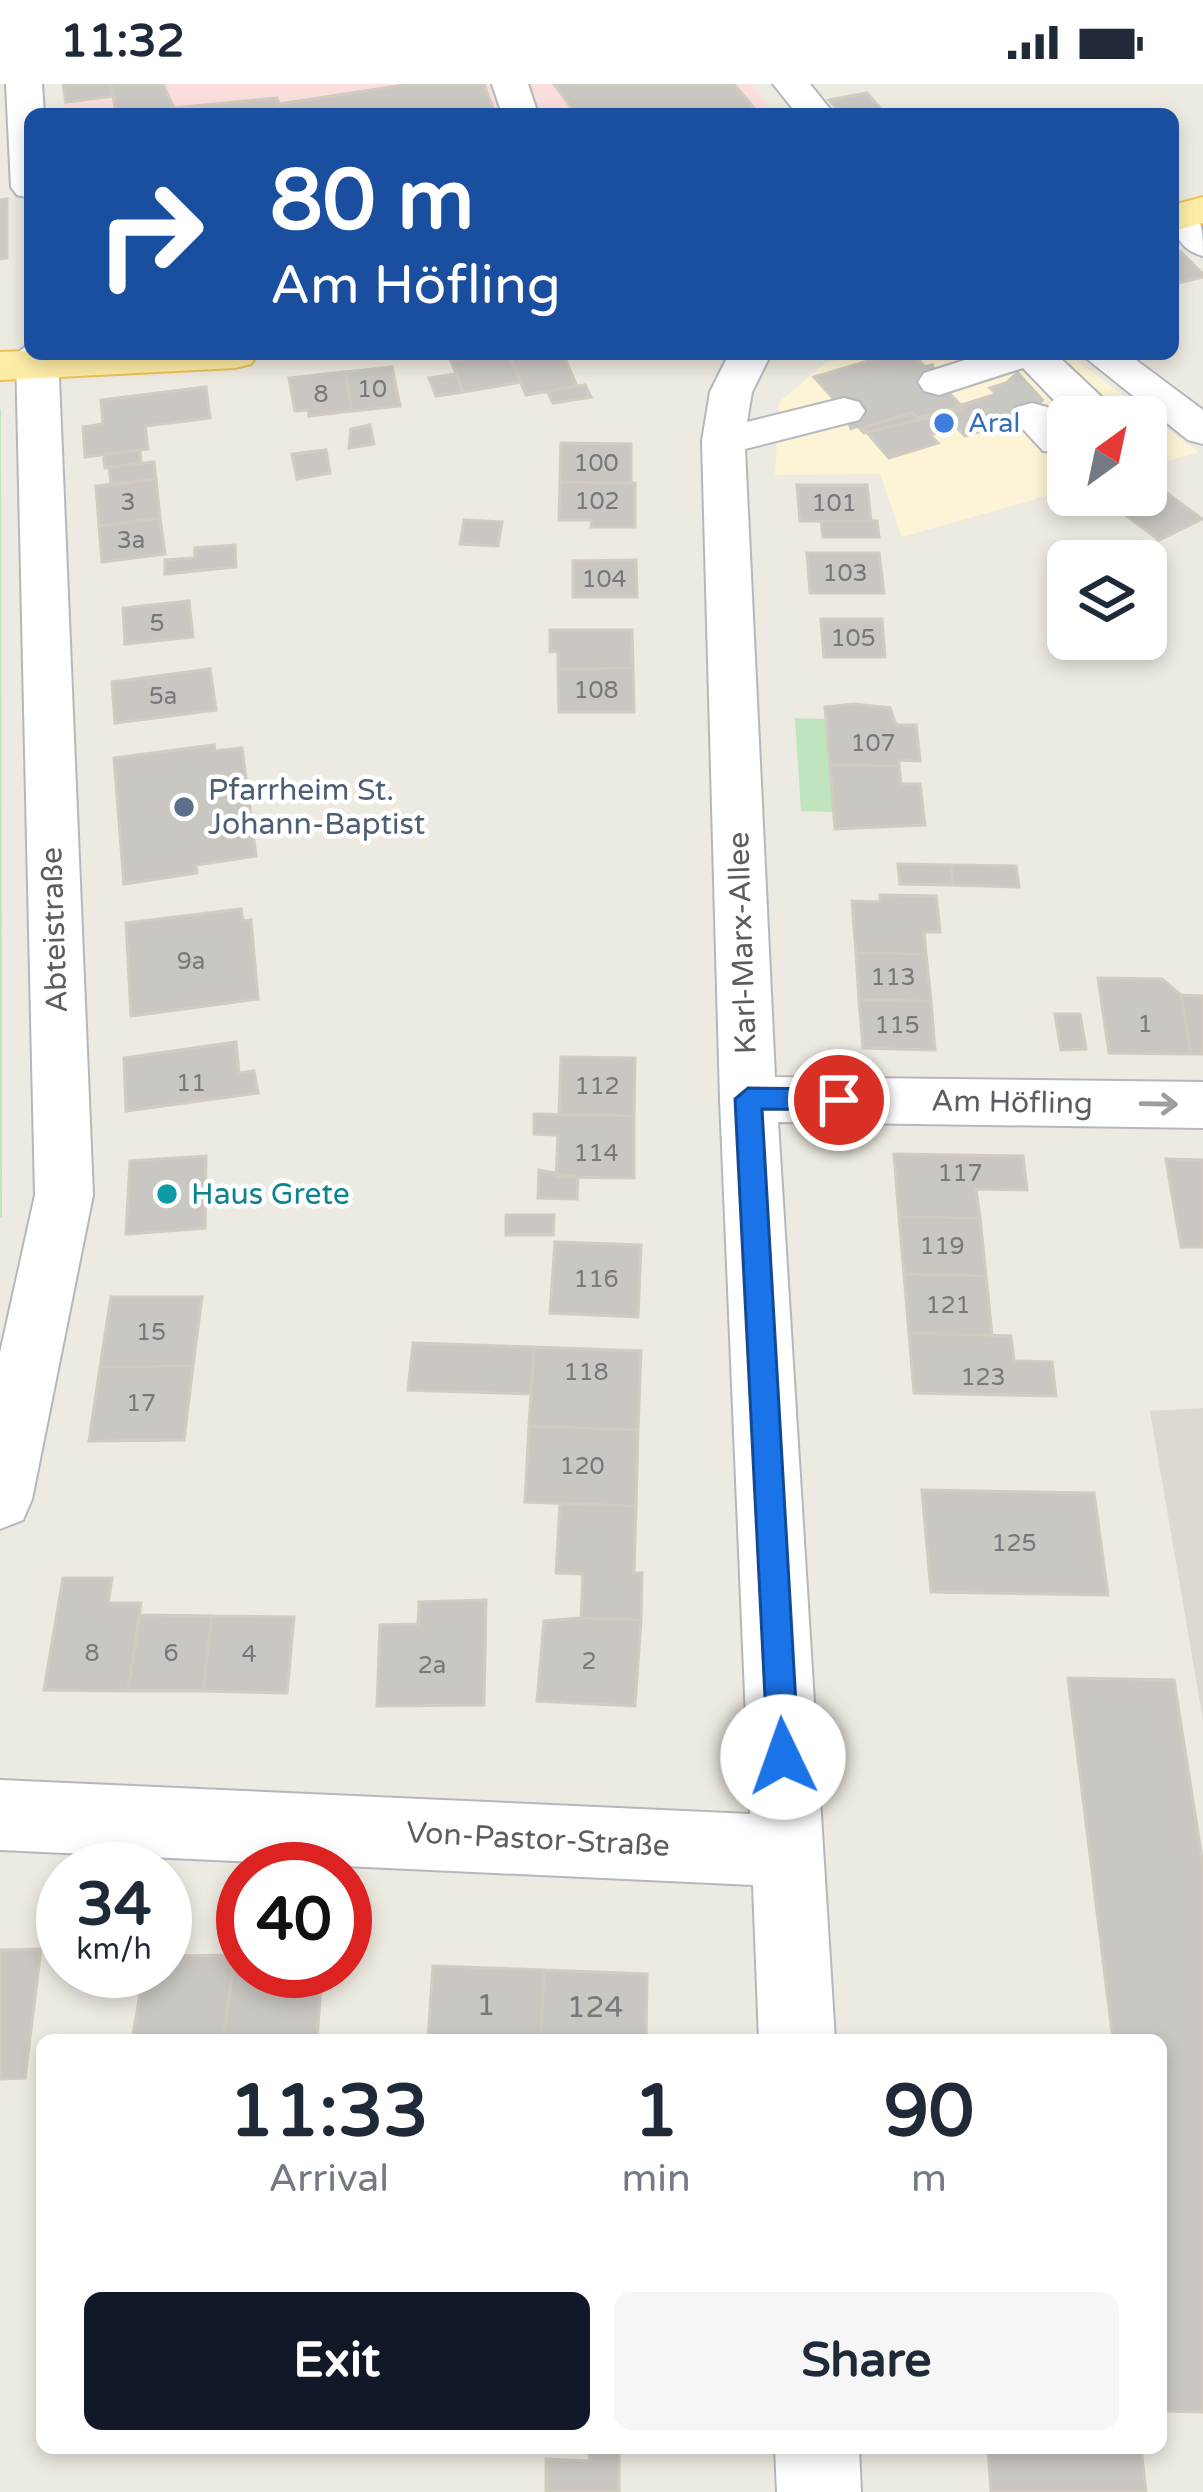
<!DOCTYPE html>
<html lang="en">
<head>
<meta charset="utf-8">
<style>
	:root { --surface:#fff; --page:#f6f6f7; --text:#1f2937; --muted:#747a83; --accent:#111827 }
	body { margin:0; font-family:"Varela Round",sans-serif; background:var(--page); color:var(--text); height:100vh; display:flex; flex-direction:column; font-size:45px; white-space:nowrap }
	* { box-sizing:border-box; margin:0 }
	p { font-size:39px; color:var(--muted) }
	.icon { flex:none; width:66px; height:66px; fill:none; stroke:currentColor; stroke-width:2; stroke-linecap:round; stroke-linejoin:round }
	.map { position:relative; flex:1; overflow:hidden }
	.details { position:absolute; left:36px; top:1950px; width:1131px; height:420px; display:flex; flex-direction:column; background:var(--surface); border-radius:18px; box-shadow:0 6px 18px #0003 }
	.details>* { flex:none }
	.top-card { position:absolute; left:24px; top:24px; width:1155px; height:252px; border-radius:18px; box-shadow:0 6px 18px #0003; background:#1a4fa0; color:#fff; overflow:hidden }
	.needle { width:78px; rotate:33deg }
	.buttons { position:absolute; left:1047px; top:312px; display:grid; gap:24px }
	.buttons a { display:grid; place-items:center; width:120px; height:120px; border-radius:18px; background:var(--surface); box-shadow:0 6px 18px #0003; font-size:60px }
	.speed { position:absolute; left:36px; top:1758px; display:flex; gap:24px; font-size:60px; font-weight:700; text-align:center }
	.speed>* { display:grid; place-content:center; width:156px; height:156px; border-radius:50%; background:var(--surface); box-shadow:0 6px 18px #0003; line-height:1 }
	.speed small { font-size:30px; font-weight:400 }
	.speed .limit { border:18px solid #d22; background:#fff; color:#111 }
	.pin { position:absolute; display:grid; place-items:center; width:102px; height:102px; color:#fff; margin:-51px; border:6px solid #fff; border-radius:50%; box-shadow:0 3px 12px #0007 }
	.me { position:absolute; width:132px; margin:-66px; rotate:357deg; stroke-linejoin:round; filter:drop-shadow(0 0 9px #0008) }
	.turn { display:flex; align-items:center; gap:42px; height:252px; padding:0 48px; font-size:54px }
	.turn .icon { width:156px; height:156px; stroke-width:2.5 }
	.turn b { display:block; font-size:84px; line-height:102px }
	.eta { display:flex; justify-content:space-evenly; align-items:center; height:204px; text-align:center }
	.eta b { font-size:72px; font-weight:700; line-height:84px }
	.primary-button { display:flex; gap:24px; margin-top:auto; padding:24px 48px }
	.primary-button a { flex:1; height:138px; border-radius:18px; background:var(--accent); color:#fff; font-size:48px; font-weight:700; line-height:138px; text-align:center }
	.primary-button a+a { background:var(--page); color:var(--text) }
	.status { display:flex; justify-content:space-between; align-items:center; height:84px; padding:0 60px; background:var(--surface); direction:ltr }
	.status svg { height:33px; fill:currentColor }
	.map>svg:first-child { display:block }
</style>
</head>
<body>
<div class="status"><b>11:32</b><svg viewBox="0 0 49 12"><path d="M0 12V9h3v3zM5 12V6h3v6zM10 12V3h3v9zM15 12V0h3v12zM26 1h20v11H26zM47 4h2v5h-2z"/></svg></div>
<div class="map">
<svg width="1203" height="2408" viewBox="0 0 1203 2408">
	<rect width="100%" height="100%" fill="#edeae1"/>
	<!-- commercial -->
	<path fill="#fdf3d6" d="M860 270H1068L1199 368 1146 383V333H1068V406L902 453 880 390 775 391 779 318 825 279Z"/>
	<!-- education -->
	<path fill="#ddd9cf" d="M1203 1324V1636L1150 1327Z"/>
	<!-- medical -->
	<path fill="#fadedd" d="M62 0H750L775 30H65Z"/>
	<!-- green -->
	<path fill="#bfe4be" d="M0 325H1L2 1133H0Z
		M795 634 827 635 833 728 801 727Z"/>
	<!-- building -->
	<path fill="#cac6c1" stroke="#d1cbc0" stroke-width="3" d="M63 0H111L114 12 66 18Z
		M111 0H163L174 24 277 14 279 20 410 0H484L495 30H116Z
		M554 0H734L759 30H576Z
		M867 9 885 30H841L829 16Z
		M7 115V174L0 175V116Z
		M1180 167 1203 190V193L1178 199 1173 194V169Z
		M492 270H509L521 298 463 308 451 277Z
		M509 270H563L577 302 526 311Z
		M892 270H913L964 325 864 349 814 293Z
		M392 283 400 322 352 327 345 288Z
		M345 288 352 327 309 332 308 326 295 327 289 294Z
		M456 290 463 308 436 312 429 294Z
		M1015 296 1046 328 965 352 956 343 930 351 938 359 889 374 862 343 913 329 918 334 943 327 996 310 990 304Z
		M585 301 591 313 553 319 547 307Z
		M206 303 210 334 145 342 148 365 85 373 83 343 103 340 101 316Z
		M370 341 374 360 349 364 351 345Z
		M561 359 631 360V399L560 398Z
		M140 366 141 379 105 384 103 370Z
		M326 366 330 389 297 395 292 370Z
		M154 378 156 395 111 401 109 383Z
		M156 395 160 434 99 442 96 402Z
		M560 398 635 399V443H591L592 436H559Z
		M797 401H867L871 437H800Z
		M1159 403 1202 435 1159 456 1116 424Z
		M160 434 165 470 102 478 99 442Z
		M464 436 502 438 498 462 460 460Z
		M821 437H877L879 453H823Z
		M235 461 236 483 165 490V476L195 474V464Z
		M807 469H879L884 509H810Z
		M636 476 637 513H573V477Z
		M189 517 193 553 125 560 123 524Z
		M821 535H882L885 573H824Z
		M550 546H632L633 584 558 585V567L550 568Z
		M633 584 634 628H559L558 585Z
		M210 585 216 626 115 639 112 598Z
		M854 620 890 624 896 641H916L920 677 899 676V682L830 681 825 623Z
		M214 661 215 667 242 664 256 772 196 781 197 789 124 800 114 674Z
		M830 681 899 682 901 700H920L925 741 835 745Z
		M898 780 951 781 953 801 900 800Z
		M951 781 1016 782 1019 803 953 801Z
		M880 811 936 812 940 848H924L926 870 856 869 852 817 880 818Z
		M241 825 243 837 251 836 258 915 131 932 126 839Z
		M856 869 926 870 931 917 859 916Z
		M1098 894 1162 895 1181 911 1191 970 1109 969Z
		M1181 911 1203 912V970H1191Z
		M859 916 931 917 935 966 863 964Z
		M1055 930H1080L1086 965 1061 966Z
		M236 958 239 989 254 987 258 1009 126 1027 124 974Z
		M561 973 635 974 634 1032 559 1030Z
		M534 1030 634 1032V1094L556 1093 558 1051 534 1050Z
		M894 1070 1023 1072 1027 1106 976 1105 980 1134 899 1133Z
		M206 1072 205 1144 126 1150 130 1077Z
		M1166 1075 1203 1076V1163H1181Z
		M539 1086 578 1093 577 1115 538 1114Z
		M506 1131H554L553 1151H506Z
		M899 1133 980 1134 986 1192 904 1190Z
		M555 1158 641 1161 638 1233 550 1229Z
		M904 1190 986 1192 992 1251 909 1249Z
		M111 1213H202L193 1282 100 1283Z
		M909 1249 1011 1252 1014 1277 1052 1278 1056 1312 914 1309Z
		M413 1259 534 1263 531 1310 408 1306Z
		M534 1263 641 1267 638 1346 529 1342Z
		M193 1282 184 1356 89 1357 100 1283Z
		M529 1342 638 1346 636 1422 525 1418Z
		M922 1406 1094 1409 1108 1511 931 1508Z
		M560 1420 636 1422 634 1489H642L641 1536 581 1534 583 1490 556 1489Z
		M63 1494H112L108 1519H141L128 1607 44 1606Z
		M486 1516 484 1621 377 1622 380 1541 418 1540 419 1518Z
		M140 1531 212 1532 203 1607H128Z
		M212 1532 294 1533 287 1609 203 1607Z
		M581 1534 641 1536 635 1622 537 1617 544 1537Z
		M1068 1594 1174 1596 1203 1781V2328L1161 2327V1956H1113Z
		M41 1865 25 1994 0 1995V1866Z
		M235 1871H243V1887H322L317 1956H223Z
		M235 1871 223 1956H132L144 1887H165V1872Z
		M433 1882 544 1886 541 1956H428Z
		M544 1886 647 1890 646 1956H541Z
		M590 2364H619V2408H546V2375L589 2377Z
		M988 2364H1141L1146 2408H991Z"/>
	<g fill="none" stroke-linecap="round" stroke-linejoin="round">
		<!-- minor-tunnel -->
		<path stroke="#c8c7c1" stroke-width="40" stroke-dasharray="40 21" stroke-linecap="butt" d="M1003 300 1032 332
			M844 327 939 298"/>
		<defs>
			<path id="minor" d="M6 0H42L44 30H30V114L17 111 11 103Z
				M492 0H528L538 30H502Z
				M773 0H810L834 30H797Z
				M1180 120C1203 127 1203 147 1203 172 1177 165 1173 147 1173 122Z
				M30 259V270H58L93 1111 32 1415 23 1436 0 1445V1269L35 1111 16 270Z
				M729 270H771L752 308 747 338 844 314 859 318 865 327 859 336 745 365 775 993 1203 998V1044L778 1038 835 1956H759L753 1801 0 1766V1696L750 1730 720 1015 702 357 710 308Z
				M984 270H1056L1108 319 1112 333H1070L1023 284 939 311 924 307 918 298 924 289Z
				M1081 270H1128L1203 326V360L1188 356Z
				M1032 319 1047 323 1068 341V369L1043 367 1011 332 1017 323Z
				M775 2364H859L861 2408H777Z"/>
			<path id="major" d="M1203 113V139L1173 147V121Z
				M0 268 30 267 258 270 251 280 235 284 0 296Z"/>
		</defs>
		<!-- minor casing -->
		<use href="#minor" stroke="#b4b8bc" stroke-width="4"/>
		<!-- major casing -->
		<use href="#major" stroke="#efc058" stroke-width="4"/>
		<!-- minor -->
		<use href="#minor" fill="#fff" fill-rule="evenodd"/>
		<!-- major -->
		<use href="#major" fill="#feeda5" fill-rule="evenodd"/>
	</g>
	<!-- one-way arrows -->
	<defs><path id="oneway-shaft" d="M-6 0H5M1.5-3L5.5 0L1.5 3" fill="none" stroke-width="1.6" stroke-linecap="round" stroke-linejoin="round" transform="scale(3)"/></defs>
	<use stroke="#9c9ea1" href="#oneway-shaft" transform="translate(1159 1020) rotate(1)"/>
	<!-- route -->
	<path fill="#1a73e8" stroke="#114b97" stroke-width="3" d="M748 1004 839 1005 852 1016 839 1026 762 1025 799 1673 794 1684 783 1689 772 1684 768 1673 735 1015Z"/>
	<!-- markers -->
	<circle fill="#3f7fe0" stroke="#fff" stroke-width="4.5" cx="944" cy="339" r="12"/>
	<circle fill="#5c6f8a" stroke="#fff" stroke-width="4.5" cx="184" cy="723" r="12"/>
	<circle fill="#0f9aa8" stroke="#fff" stroke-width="4.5" cx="167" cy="1110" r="12"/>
	<g text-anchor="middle" stroke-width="9" stroke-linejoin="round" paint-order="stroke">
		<!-- number labels -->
		<g font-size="24" fill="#76787a">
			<text x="372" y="313">10</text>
			<text x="321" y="318">8</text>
			<text x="596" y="387">100</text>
			<text x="597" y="425">102</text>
			<text x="128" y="426">3</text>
			<text x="834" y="427">101</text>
			<text x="131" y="464">3a</text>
			<text x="845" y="497">103</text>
			<text x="604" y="503">104</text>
			<text x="157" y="547">5</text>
			<text x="853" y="562">105</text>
			<text x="596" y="614">108</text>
			<text x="163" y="620">5a</text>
			<text x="873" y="667">107</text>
			<text x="191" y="885">9a</text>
			<text x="893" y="901">113</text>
			<text x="1145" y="948">1</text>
			<text x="897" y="949">115</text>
			<text x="191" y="1007">11</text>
			<text x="597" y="1010">112</text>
			<text x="596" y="1077">114</text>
			<text x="960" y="1097">117</text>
			<text x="942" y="1170">119</text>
			<text x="596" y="1203">116</text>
			<text x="948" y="1229">121</text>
			<text x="151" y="1256">15</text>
			<text x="586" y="1296">118</text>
			<text x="983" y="1301">123</text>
			<text x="141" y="1327">17</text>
			<text x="582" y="1390">120</text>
			<text x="1014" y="1467">125</text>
			<text x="92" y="1577">8</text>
			<text x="171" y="1577">6</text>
			<text x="249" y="1578">4</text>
			<text x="589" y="1585">2</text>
			<text x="432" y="1589">2a</text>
		</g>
		<!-- far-shop labels -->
		<g font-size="27" fill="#366cbe" stroke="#fff" text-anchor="start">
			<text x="968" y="348">Aral</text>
		</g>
		<!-- service labels -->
		<g font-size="30" fill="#4e5e75" stroke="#fff" text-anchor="start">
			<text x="208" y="716">Pfarrheim St.<tspan x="208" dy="34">Johann-Baptist</tspan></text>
		</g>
		<!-- street labels -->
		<g font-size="30" fill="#5a5e62" stroke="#fff">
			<text transform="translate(54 846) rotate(-92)" y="10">Abteistraße</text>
			<text transform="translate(742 859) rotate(-92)" y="10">Karl-Marx-Allee</text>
			<text transform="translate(1012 1018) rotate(1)" y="10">Am Höfling</text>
			<text transform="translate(538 1755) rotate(3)" y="10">Von-Pastor-Straße</text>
		</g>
		<!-- culture labels -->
		<g font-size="30" fill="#0d838f" stroke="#fff" text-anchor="start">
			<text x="191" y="1120">Haus Grete</text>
		</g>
		<!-- near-number labels -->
		<g font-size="30" fill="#76787a">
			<text x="486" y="1931">1</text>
			<text x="595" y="1933">124</text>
		</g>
	</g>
</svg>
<div class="buttons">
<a><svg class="needle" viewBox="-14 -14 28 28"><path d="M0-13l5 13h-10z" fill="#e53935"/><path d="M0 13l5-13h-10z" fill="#747a83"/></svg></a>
<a><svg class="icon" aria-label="layers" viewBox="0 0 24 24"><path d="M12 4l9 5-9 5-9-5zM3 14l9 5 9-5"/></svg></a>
</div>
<div class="speed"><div>34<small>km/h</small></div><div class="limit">40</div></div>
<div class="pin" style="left:839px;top:1016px;background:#d93025"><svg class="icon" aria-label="arrive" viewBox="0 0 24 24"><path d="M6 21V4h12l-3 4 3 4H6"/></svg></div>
<svg class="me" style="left:783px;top:1673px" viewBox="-20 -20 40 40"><circle r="19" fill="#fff"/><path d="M0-13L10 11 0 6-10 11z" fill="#1a73e8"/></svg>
<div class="top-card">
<div class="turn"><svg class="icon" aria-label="right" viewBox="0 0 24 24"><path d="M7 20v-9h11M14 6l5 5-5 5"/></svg><div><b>80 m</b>Am Höfling</div></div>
</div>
<section class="details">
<div class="eta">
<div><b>11:33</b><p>Arrival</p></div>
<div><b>1</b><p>min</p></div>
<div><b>90</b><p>m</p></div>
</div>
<div class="primary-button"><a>Exit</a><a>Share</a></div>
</section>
</div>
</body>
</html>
